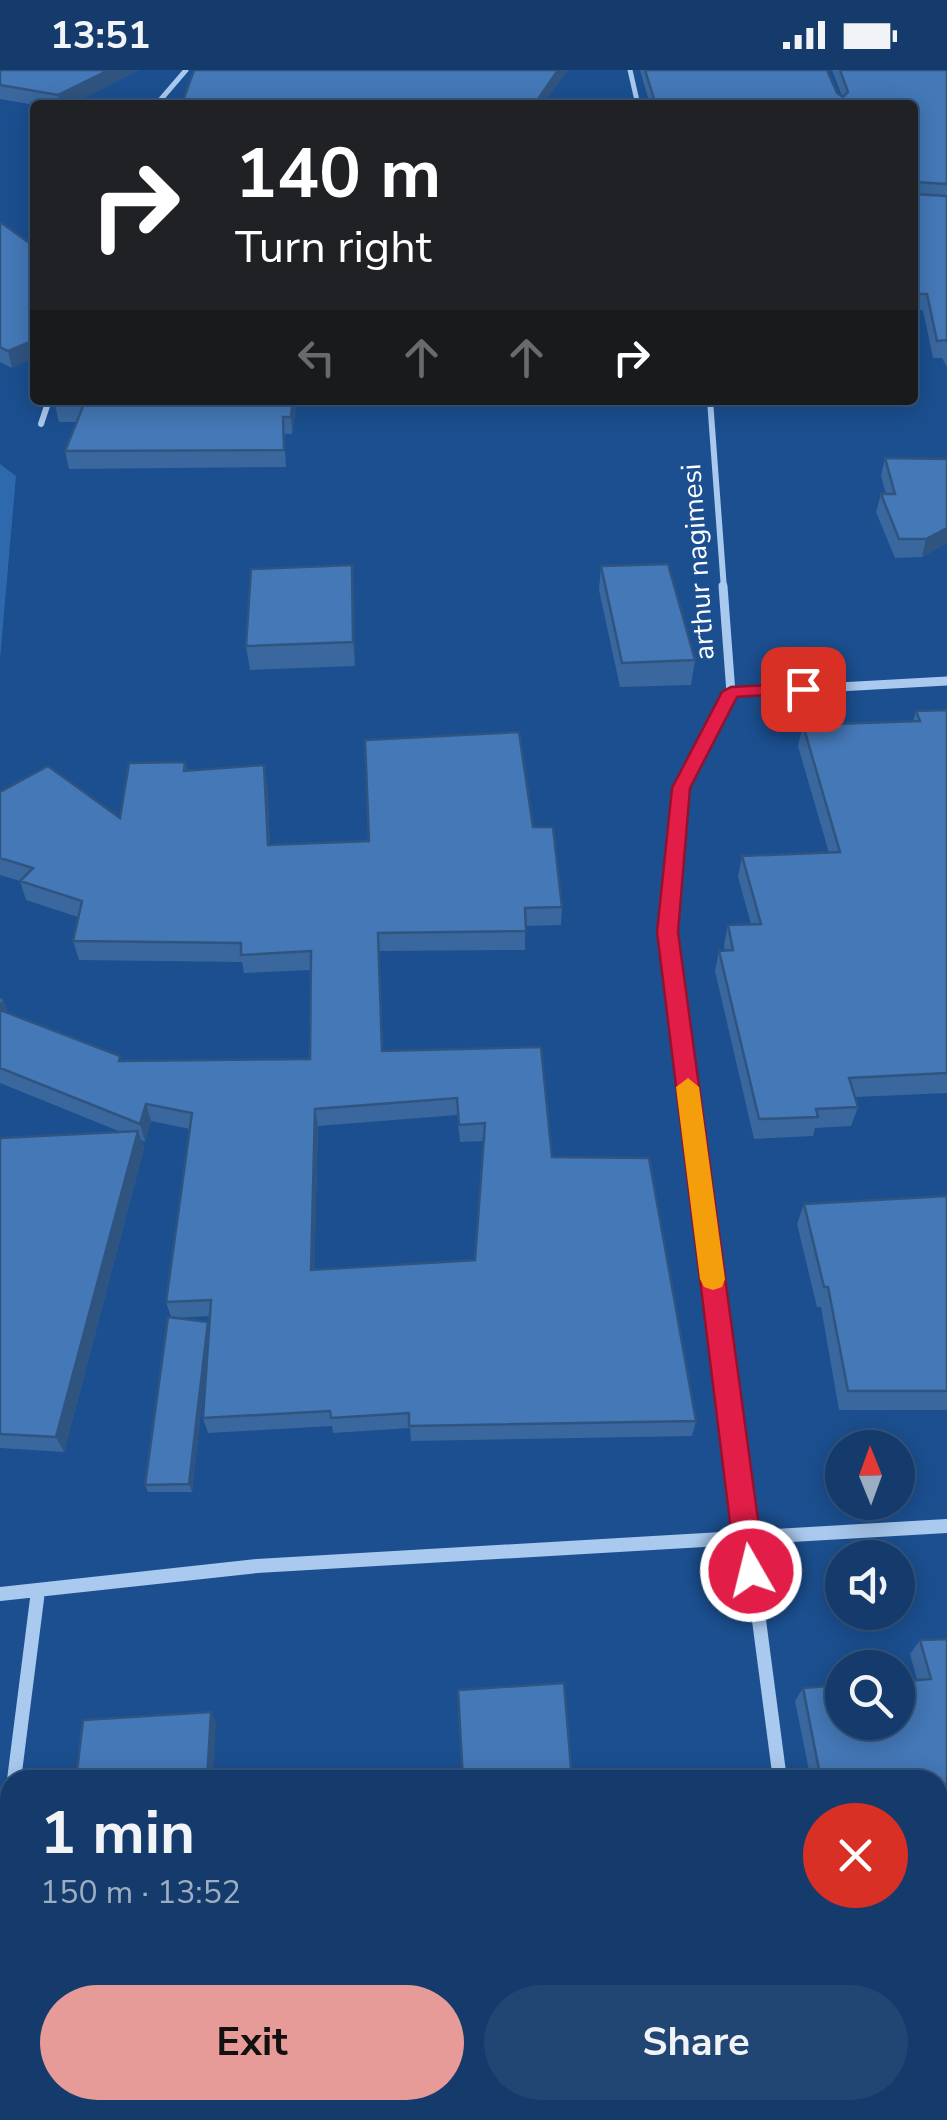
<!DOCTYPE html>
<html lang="en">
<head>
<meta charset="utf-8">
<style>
	:root { --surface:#143b6b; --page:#214673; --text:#f1f3f6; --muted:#9dadc1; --line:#33557e; --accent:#e69b98 }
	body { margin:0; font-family:"Nunito Sans",sans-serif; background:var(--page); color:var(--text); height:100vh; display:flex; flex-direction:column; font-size:38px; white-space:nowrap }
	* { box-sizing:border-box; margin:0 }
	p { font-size:32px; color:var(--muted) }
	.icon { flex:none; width:55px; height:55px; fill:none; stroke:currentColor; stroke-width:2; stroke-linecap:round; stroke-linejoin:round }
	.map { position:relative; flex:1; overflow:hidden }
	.side { position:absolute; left:0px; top:1700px; width:948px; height:350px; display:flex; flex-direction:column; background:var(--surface); border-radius:30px 30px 0 0; box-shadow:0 5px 25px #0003,0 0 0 2px var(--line) }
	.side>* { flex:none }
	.guide { position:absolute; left:30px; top:30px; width:888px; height:305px; border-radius:10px; box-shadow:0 5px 25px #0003,0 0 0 2px var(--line); background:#202124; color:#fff; overflow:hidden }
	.needle { width:65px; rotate:359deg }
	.tools { position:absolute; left:825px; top:1360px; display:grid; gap:20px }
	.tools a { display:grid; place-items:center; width:90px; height:90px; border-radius:50%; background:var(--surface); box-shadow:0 5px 25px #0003,0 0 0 2px var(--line); font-size:50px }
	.pin { position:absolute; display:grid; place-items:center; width:85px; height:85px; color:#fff; margin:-42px; border-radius:20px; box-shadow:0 5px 15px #0006 }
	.me { position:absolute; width:110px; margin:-55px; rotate:352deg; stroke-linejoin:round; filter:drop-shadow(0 0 8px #0008) }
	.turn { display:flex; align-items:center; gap:35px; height:210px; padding:0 40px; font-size:45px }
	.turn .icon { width:130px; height:130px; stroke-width:2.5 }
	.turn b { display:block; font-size:70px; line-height:85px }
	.lanes { display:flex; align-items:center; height:95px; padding:0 40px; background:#0003; justify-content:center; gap:50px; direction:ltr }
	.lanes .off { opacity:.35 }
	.round { display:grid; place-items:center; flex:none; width:105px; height:105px; border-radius:52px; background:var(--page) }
	.summary { display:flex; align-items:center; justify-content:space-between; height:170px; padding:0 40px }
	h1 { font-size:60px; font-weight:700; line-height:75px }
	.cta { display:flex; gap:20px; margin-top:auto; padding:20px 40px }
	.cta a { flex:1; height:115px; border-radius:60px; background:var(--accent); color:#111; font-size:40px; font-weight:700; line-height:115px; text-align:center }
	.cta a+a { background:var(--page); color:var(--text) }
	.status { display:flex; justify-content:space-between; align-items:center; height:70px; padding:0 50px; background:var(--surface); direction:ltr }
	.status svg { height:28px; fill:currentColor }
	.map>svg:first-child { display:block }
</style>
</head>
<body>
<div class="status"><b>13:51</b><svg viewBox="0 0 49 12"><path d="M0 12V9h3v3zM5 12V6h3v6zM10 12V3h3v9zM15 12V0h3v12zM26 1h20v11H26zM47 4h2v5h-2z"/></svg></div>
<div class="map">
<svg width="947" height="2050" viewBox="0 0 947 2050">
	<rect width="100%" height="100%" fill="#1b4f8f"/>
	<!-- green -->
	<path fill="#2e69ad" d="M0 394 16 406 0 589Z"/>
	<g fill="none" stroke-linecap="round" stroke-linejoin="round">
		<!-- street-far4 -->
		<path stroke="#a9c9ee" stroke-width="5" d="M630 0 638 35
			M156 35 186 0"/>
		<!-- street-far3 -->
		<path stroke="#a9c9ee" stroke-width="6" d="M710 330 724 519
			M41 354 49 330"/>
		<!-- street-far2 -->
		<path stroke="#a9c9ee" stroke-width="9" d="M731 623 947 611
			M673 901 668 862 681 718 731 623 723 516"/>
		<!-- street-far1 -->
		<path stroke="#a9c9ee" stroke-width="10" d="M673 899 739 1400"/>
		<!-- street -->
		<path stroke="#a9c9ee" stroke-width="14" d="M739 1398 780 1710
			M0 1524 257 1496 947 1456
			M14 1710 38 1521
			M0 1824 10 1744
			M827 2040 828 2050"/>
	</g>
	<!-- wall -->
	<path fill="#3a679d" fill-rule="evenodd" d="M0 0H139L70 35H35L0 29Z
		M194 0 543 35H184L183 31Z
		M640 0H827L837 23 842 26 832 0H947V297L942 288H933L923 240H912V35H650Z
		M0 152 12 298 0 292Z
		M57 330H297L292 364H284L286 397 69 399 65 381 77 352H59L55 335Z
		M885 388 947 473 922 487 895 488 876 442 881 424H886L881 406Z
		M352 495 355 596 250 600 246 576Z
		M601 496 695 590 691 615 620 617 599 520Z
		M947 640V1023L855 1027 858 1037 851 1056 815 1058 813 1066 754 1069 715 901 719 881H725L724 875 728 855 751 854 738 807 742 786 829 783 798 676 803 655 913 651 916 641Z
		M185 692 187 701 264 695 267 714 270 775 369 771 533 757 562 837 561 855 525 856V880L379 881 383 981 552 1087 696 1351 692 1366 411 1371 410 1358 333 1363 332 1356 208 1363 203 1348 208 1277 192 1422H148L145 1415 171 1247 166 1232 190 1059 151 1051 145 1072 141 1070 144 1078 64 1382 0 1378V1068L121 1062 0 1013V928L3 930 8 943 122 991 310 989 311 900 244 903 242 892 79 890 73 871 78 847 26 830 20 811 0 805V722L120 748ZM457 1045 460 1072 484 1071 475 1190 314 1200 318 1056ZM210 1246 209 1258 174 1248Z
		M947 1126V1340H839L821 1237H817L797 1154 804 1134Z
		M947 1569V1842H938V1710H811L795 1631 803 1618 917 1610 910 1584 920 1570Z"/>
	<!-- shaded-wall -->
	<path fill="#305480" d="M109 0H139L70 35H60L58 25Z
		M558 0H568L543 35H534Z
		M35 270V288L12 298 8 281Z
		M293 330H297L292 364 291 347Z
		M947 458V473L922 487 926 469Z
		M352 495 354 519 355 596 353 572Z
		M264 695 267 714 271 794 268 775Z
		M3 930 10 948 0 951V933Z
		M146 1034 151 1051 145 1072 140 1054Z
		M315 1039 318 1056 314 1217 311 1200Z
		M138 1061 144 1078 64 1382 56 1367Z
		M208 1252 210 1260 192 1422 189 1414Z
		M211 1642 216 1653 213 1710H207Z
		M190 2040H197V2050H190Z"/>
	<!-- building -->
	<path fill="#4478b7" stroke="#305480" stroke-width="2.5" fill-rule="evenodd" d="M0 0H109L58 25 0 15Z
		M194 0H558L534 35H369V32L335 31V35H195L197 31H183Z
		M645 0H827L837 23 843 27 848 22 840 0H947V114L915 112 912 115V35H656Z
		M912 122 915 124 947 126V272L946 270 937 271 927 224H912Z
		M0 152 35 177V270L8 281 0 277Z
		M57 330H293L291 347H283L284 380 65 381 84 334 55 335Z
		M885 388 947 389V458L926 469H899L881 424H895Z
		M668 494 695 590 622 593 601 496Z
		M352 495 353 572 246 576 251 499Z
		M947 640V1003L849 1008 858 1037 816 1039 818 1047 759 1049 719 881 733 880 728 855 761 854 742 786 840 782 803 655 920 651 916 641Z
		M519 662 533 757H553L562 837 525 838 526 861 378 863 382 981 541 977 552 1087 649 1088 696 1351 409 1356V1343L331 1348 330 1341 203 1348 211 1230 166 1232 192 1043 146 1034 140 1054 0 998V940L120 986 119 991 310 989 311 881 241 885V873L73 871 82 831 20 811 33 798 0 788V722L48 696 120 748 129 693 185 692 184 701 264 695 268 775 369 771 365 670ZM457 1028 459 1055 485 1053 475 1190 311 1200 315 1039Z
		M138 1061 56 1367 0 1364V1068Z
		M947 1126V1321H848L828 1217H824L804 1134Z
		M168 1247 208 1252 189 1414 145 1415Z
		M947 1569V1834H938V1710H821L803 1618 842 1615V1652H898V1612L931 1609 920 1570Z
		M564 1613 572 1710H463L458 1620Z
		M211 1642 207 1710H76L83 1650Z
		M57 2040H190V2050H56Z
		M375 2040H618L619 2050H375Z"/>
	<!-- route -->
	<path fill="#e11d48" stroke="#92132f" stroke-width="2.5" d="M803 613 809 615V622L737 627 690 718 678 862 765 1501 761 1511 751 1515 741 1511 736 1501 657 862 672 718 722 622 731 617Z"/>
	<!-- slow -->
	<path fill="#f59e0b" d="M688 1008 699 1017 725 1209 722 1217 713 1220 704 1217 700 1209 676 1017Z"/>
	<g text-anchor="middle" stroke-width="8" stroke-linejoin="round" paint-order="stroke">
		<!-- street labels -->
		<g font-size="28" fill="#fff" stroke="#1b4f8f">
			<text transform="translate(697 492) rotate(-94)" y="10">arthur nagimesi</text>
		</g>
	</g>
</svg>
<div class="tools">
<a><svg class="needle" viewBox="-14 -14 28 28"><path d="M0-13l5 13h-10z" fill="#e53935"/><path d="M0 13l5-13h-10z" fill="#9dadc1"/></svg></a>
<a><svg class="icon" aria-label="sound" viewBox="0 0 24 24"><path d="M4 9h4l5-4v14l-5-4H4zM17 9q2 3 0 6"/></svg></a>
<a><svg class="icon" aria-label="search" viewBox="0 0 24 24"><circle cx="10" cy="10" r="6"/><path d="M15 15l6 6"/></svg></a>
</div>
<div class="pin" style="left:803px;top:619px;background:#d93025"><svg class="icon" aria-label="arrive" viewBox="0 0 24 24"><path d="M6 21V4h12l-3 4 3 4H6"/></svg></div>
<svg class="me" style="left:751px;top:1501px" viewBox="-20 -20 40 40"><circle r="17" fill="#e11d48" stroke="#fff" stroke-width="3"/><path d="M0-11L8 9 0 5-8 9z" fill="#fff"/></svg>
<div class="guide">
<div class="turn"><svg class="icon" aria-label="right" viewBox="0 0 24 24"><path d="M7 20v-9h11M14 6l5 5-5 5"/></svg><div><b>140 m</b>Turn right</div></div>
<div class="lanes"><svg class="icon off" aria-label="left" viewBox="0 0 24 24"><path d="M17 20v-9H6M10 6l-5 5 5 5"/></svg><svg class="icon off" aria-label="ahead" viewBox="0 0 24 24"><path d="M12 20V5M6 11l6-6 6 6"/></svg><svg class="icon off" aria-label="ahead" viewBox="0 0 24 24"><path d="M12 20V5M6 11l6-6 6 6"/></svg><svg class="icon" aria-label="right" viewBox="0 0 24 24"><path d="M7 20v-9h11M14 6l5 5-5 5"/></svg></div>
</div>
<section class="side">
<div class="summary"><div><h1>1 min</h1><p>150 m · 13:52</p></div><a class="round" style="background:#d93025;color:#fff"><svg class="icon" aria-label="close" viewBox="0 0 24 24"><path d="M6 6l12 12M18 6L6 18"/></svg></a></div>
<div class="cta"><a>Exit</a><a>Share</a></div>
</section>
</div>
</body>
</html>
